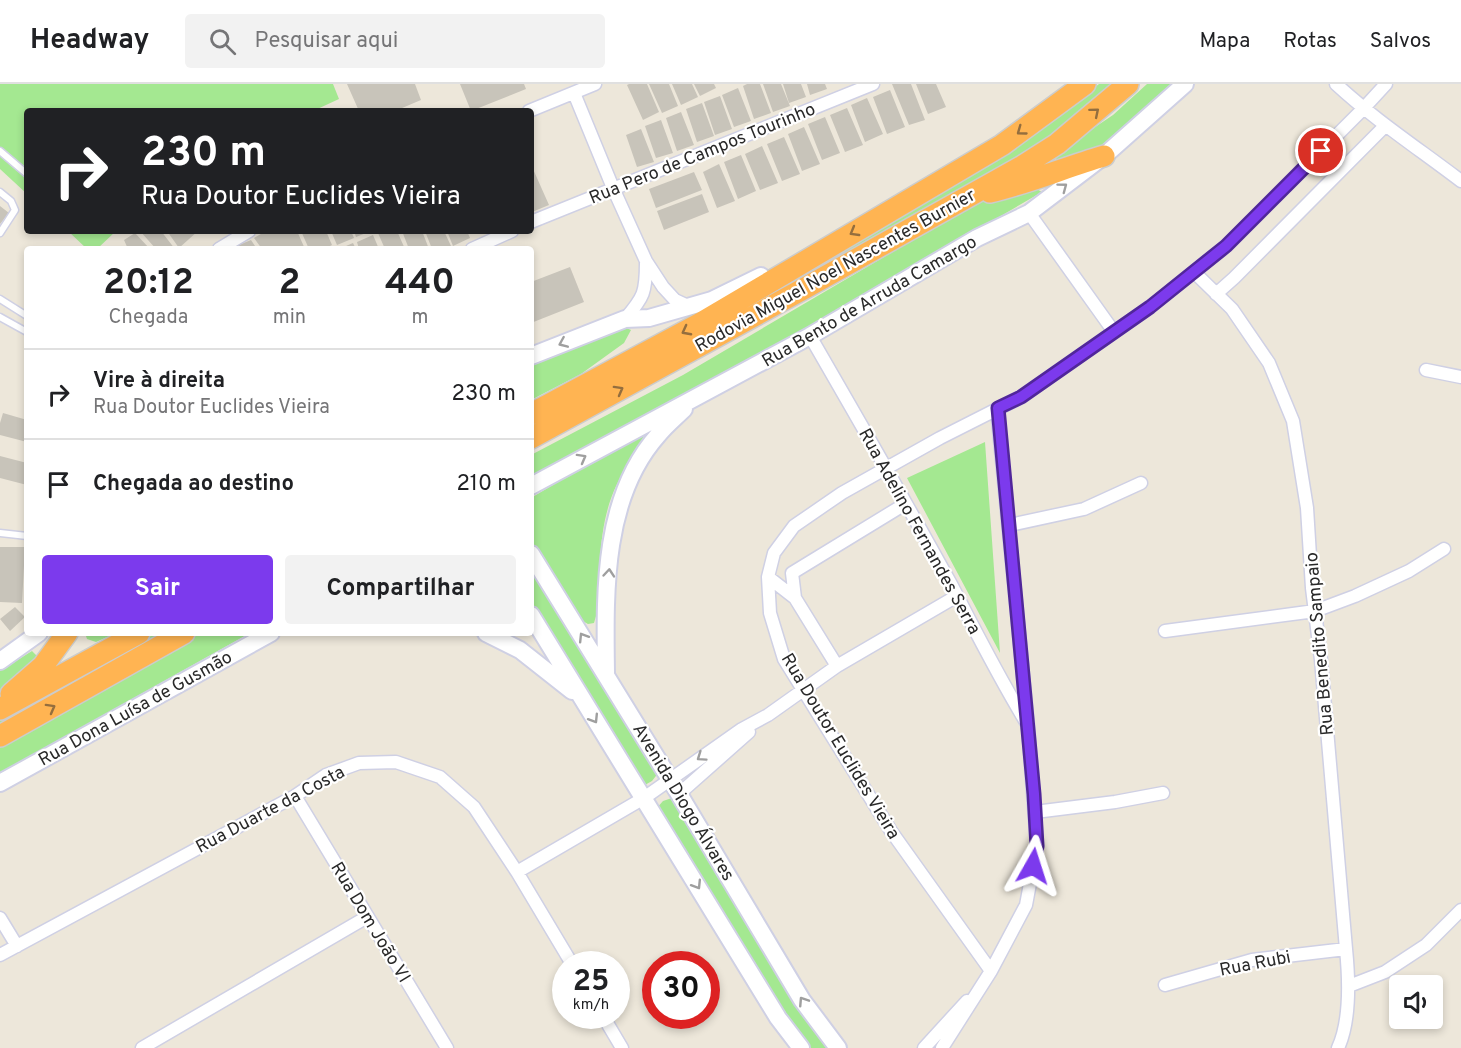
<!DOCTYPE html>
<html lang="pt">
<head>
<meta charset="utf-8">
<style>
	:root { --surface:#fff; --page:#f2f2f2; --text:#202124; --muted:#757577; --line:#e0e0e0; --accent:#7c3aed }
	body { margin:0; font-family:Overpass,sans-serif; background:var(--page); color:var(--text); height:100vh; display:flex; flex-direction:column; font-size:22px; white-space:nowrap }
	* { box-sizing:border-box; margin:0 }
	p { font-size:20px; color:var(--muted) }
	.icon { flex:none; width:33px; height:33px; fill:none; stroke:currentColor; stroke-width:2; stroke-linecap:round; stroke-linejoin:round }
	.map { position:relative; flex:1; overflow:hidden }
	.sheet { position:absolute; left:24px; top:162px; width:510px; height:390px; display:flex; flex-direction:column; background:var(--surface); border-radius:6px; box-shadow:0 3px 9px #0003 }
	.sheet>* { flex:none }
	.hud { position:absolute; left:24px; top:24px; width:510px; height:126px; border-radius:6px; box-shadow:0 3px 9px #0003; background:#202124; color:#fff; overflow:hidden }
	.tools { position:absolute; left:1389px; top:891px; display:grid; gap:12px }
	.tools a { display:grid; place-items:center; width:54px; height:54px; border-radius:6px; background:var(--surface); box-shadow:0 3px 9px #0003; font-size:30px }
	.speed { position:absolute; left:552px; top:867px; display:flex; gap:12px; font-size:30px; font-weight:700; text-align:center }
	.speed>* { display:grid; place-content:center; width:78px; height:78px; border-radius:50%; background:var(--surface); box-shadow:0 3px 9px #0003; line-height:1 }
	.speed small { font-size:15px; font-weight:400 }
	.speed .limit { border:9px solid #d22; background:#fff; color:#111 }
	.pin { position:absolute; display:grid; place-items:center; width:51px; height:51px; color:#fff; margin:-26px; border:3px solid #fff; border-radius:50%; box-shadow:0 2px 6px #0007 }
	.me { position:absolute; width:66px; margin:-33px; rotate:6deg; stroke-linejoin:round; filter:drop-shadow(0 0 4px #0008) }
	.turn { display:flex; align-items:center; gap:21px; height:126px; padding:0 18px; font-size:27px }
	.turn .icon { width:78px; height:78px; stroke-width:2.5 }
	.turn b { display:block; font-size:42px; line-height:51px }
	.eta { display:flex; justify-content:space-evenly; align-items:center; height:102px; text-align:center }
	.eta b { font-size:36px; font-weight:700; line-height:42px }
	.cta { display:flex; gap:12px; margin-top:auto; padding:12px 18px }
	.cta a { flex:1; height:69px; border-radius:6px; background:var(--accent); color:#fff; font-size:24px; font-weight:700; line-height:69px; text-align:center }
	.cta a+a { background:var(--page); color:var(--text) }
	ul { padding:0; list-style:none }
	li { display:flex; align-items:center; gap:18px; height:90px; padding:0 18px; border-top:2px solid var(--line) }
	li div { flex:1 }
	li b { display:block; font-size:22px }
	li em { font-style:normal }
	header { display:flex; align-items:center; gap:36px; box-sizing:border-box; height:84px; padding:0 30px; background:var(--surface); border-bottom:2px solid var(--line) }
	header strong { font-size:28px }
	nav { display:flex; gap:33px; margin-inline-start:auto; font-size:21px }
	.search { width:420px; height:54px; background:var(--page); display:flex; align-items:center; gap:15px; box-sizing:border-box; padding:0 21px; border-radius:6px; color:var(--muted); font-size:22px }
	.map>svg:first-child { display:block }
</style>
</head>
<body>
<header>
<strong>Headway</strong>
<div class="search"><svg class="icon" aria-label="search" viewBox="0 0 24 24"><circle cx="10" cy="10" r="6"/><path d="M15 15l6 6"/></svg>Pesquisar aqui</div>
<nav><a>Mapa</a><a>Rotas</a><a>Salvos</a></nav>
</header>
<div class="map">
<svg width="1461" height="964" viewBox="0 0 1461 964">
	<rect width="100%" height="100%" fill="#ede7da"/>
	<!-- green -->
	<path fill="#a4e891" d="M0 0H333L339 15 313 27H27V110L0 85Z
		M1099 0H1114L1056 48 1005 83 531 346V337L932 112 1041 46Z
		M1147 0H1173C1151 23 1121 53 1092 66 1080 72 1067 75 1055 79L1058 68 1113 31Z
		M1035 104 1042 108 730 289 531 394V371L683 291 976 119 1007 109Z
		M68 147H116L97 165H87Z
		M622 242 631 246 624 259 581 290 531 316V278Z
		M669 331C623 381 603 409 600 479 599 500 601 519 594 539L588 540 579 535 531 461V414Z
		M985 358 1000 569 907 394Z
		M531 486 659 688 652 697 643 702 531 520Z
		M85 549H116L96 558 87 555Z
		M154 549H164L0 642V632Z
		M200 549H250L0 689V661Z
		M32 567 43 578 0 610V587Z
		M672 714 830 964H811L789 937 656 725 663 717Z"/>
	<!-- building -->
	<path fill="#c8c4ba" d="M347 0H415L421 16 395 27H359Z
		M460 0H524L526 5 471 27Z
		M629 0H647L659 28 643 36 627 1Z
		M649 0H669L678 22 662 29Z
		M672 0H692L698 13 681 21Z
		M694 0H714L716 4 700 12Z
		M747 0H760L771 29 754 35 743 2Z
		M763 0H781L790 22 773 28Z
		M783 0H801L806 13 789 19Z
		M807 0H825L827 5 810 11Z
		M892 0H911L925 36 909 41Z
		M916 0H936L946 23 928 30Z
		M738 4 751 37 734 43 722 11Z
		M890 6 905 43 887 50 873 13Z
		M720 12 732 45 715 51 704 18Z
		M867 14 883 50 865 58 851 21Z
		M702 19 714 52 697 58 686 25Z
		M847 24 863 61 845 68 830 31Z
		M681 28 694 61 677 67 666 34Z
		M825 33 840 69 822 76 808 40Z
		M661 36 673 69 656 74 645 42Z
		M804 43 820 80 802 87 788 50Z
		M641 45 654 78 637 83 626 51Z
		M784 53 800 90 782 97 767 60Z
		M762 62 778 99 760 106 745 70Z
		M741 71 756 107 738 115 724 78Z
		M719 80 735 117 717 124 703 88Z
		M533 85 549 121 532 128 531 86Z
		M694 88 702 106 656 124 649 105Z
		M702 110 709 128 664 146 657 127Z
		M0 122 9 129 0 140Z
		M140 147H161L175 165H156Z
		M167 147H198L179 164Z
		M266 147H297L305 165H262L254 154Z
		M301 147H326L332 161 324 165H309Z
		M331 147H351L354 154 337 161Z
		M354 147H371L356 153Z
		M384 147H397L405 165H385L378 149Z
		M402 147H422L429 165H409Z
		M425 147H444L451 162 445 165H432Z
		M447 147H467L470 154 453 162Z
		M135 149 150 165H128L124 156Z
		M373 151 379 165H359L357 158Z
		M251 156 257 165H229Z
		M353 159 356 165H339Z
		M570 183 584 218 531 239V198Z
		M3 329 27 336V358L0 351V339Z
		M0 372 27 379V401L0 394Z
		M0 463H25L22 519 0 518Z
		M15 523 25 533 10 547 0 535Z"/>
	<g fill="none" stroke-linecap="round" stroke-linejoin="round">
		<defs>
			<path id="lane" d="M0 67 27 90
				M0 108 11 117 15 126 0 149
				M0 215 27 232
				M0 233 27 248
				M0 449 27 452"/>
			<path id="street" d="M1336 0C1375 36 1419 65 1461 97
				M574 9 613 104 646 177 663 203 675 216 690 223
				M529 27 595 0
				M1029 129 1114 248
				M531 138 873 0
				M219 165 249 147
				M472 165 512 147
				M1194 188 1232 225 1269 279 1293 337 1307 424 1312 504 1321 576 1346 865C1349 895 1351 936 1338 964
				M1216 210 1234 194 1385 42
				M625 235C644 213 646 208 646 179
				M810 252C858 335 906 418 952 502 976 548 999 594 1026 638
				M1426 286 1461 293
				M1010 441 1084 425 1141 399
				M768 493 795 514
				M1165 547 1315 527 1355 512 1409 487 1444 465
				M837 582 795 514 792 489 905 420
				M679 710 749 648
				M295 712 447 964
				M1035 728 1115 718 1163 709
				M517 788 644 714 742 645 768 631 837 582 957 512
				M0 834 17 862
				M0 871 295 712 326 691 359 679 396 678 440 693 474 723 517 788 572 880
				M991 887 891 747 784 575 770 529 768 493 774 469 794 442 842 409 940 354 1021 313 1150 223 1226 162 1363 25 1386 0
				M1165 901 1252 876 1346 865
				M1349 902 1385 888 1426 861 1461 826
				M603 932 622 964
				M142 964 367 833
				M924 964 967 917
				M942 964 991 887 1026 821 1037 762 1028 642 997 325"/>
			<path id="secondary" d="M531 272 625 235 649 234 712 216 761 192
				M531 402 810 252 977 154 1029 129 1104 72 1185 0
				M531 470 679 710 802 916 838 964
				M531 531 778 934 801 964
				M486 549 520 566 572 607
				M0 577 39 549
				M606 589C605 509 602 414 658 351 666 341 676 333 684 325
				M0 699 271 549"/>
			<path id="highway" d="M990 108C1029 99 1066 83 1104 72
				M531 330 699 240 1002 61 1085 0
				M531 354 805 204 1021 83 1057 60 1128 0
				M11 610 43 582 67 549
				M0 625 139 549
				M0 652 184 549"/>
		</defs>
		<!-- lane casing -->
		<use href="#lane" stroke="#cfd0e4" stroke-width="9"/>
		<!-- street casing -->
		<use href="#street" stroke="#cfd0e4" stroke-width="15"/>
		<!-- secondary casing -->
		<use href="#secondary" stroke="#cfd0e4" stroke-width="20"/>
		<!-- highway casing -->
		<use href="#highway" stroke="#ccc" stroke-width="24"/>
		<!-- lane -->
		<use href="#lane" stroke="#fff" stroke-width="6"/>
		<!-- street -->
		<use href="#street" stroke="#fff" stroke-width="12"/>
		<!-- secondary -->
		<use href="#secondary" stroke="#fff" stroke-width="16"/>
		<!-- highway -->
		<use href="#highway" stroke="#ffb452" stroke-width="21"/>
	</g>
	<!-- one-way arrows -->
	<defs><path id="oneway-chevron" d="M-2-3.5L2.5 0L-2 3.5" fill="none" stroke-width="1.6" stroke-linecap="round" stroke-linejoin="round" transform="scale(1.5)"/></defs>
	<g stroke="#946e3e">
		<use href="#oneway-chevron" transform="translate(1095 28) rotate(-40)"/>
		<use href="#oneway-chevron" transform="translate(1021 47) rotate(144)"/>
		<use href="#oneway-chevron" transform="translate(854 148) rotate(150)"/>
		<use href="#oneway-chevron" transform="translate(686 247) rotate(152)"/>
		<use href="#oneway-chevron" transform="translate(619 306) rotate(-29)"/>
		<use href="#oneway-chevron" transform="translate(51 624) rotate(-29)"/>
	</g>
	<g stroke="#9f9f9f">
		<use href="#oneway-chevron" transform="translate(1063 103) rotate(-37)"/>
		<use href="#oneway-chevron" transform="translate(563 259) rotate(157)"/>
		<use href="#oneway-chevron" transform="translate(582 374) rotate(-29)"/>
		<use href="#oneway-chevron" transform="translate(609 489) rotate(-85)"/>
		<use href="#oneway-chevron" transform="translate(583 553) rotate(-122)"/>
		<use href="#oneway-chevron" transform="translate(594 635) rotate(58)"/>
		<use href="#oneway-chevron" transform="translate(701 673) rotate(145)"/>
		<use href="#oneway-chevron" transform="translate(697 801) rotate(58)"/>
		<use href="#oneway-chevron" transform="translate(803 917) rotate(-123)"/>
	</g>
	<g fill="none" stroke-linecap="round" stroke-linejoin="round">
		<defs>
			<path id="route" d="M1033 782 1037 762 1034 710 998 324 1021 313 1150 223 1226 162 1321 67"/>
		</defs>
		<!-- route casing -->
		<use href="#route" stroke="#51269a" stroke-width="15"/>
		<!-- route -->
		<use href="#route" stroke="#7c3aed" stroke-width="10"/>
	</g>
	<g text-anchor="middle" stroke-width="4.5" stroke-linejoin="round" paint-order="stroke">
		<!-- street labels -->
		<g font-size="18" fill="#292929" stroke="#fff">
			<text transform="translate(702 69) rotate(-22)" y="6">Rua Pero de Campos Tourinho</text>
			<text transform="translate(835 186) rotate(-29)" y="6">Rodovia Miguel Noel Nascentes Burnier</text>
			<text transform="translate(869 217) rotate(-30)" y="6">Rua Bento de Arruda Camargo</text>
			<text transform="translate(920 447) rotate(61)" y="6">Rua Adelino Fernandes Serra</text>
			<text transform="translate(1319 560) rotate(-95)" y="6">Rua Benedito Sampaio</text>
			<text transform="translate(135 624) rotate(-29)" y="6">Rua Dona Luísa de Gusmão</text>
			<text transform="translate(841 662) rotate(59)" y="6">Rua Doutor Euclides Vieira</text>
			<text transform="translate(684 718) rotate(59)" y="6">Avenida Diogo Álvares</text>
			<text transform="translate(270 725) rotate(-28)" y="6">Rua Duarte da Costa</text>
			<text transform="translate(371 838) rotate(59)" y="6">Rua Dom João VI</text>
			<text transform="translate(1255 879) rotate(-11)" y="6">Rua Rubi</text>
		</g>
	</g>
</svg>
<div class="tools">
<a><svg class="icon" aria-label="sound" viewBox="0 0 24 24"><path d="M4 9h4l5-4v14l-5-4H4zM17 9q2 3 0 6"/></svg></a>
</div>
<div class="speed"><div>25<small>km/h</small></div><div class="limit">30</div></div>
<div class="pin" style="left:1321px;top:67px;background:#d93025"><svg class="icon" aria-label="arrive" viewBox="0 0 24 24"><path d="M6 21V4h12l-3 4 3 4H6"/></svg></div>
<svg class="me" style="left:1033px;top:782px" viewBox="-20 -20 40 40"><path d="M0-17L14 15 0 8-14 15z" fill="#7c3aed" stroke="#fff" stroke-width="4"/></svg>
<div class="hud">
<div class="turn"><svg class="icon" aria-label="right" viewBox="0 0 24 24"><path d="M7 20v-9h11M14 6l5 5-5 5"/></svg><div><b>230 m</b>Rua Doutor Euclides Vieira</div></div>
</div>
<section class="sheet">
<div class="eta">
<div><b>20:12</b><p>Chegada</p></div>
<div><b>2</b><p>min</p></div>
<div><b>440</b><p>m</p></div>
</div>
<ul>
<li><svg class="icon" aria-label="right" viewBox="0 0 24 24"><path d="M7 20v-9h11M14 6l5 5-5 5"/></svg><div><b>Vire à direita</b><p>Rua Doutor Euclides Vieira</p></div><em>230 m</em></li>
<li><svg class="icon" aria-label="arrive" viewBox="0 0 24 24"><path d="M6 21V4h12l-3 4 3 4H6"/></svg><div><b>Chegada ao destino</b></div><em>210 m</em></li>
</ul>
<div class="cta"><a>Sair</a><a>Compartilhar</a></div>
</section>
</div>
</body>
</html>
